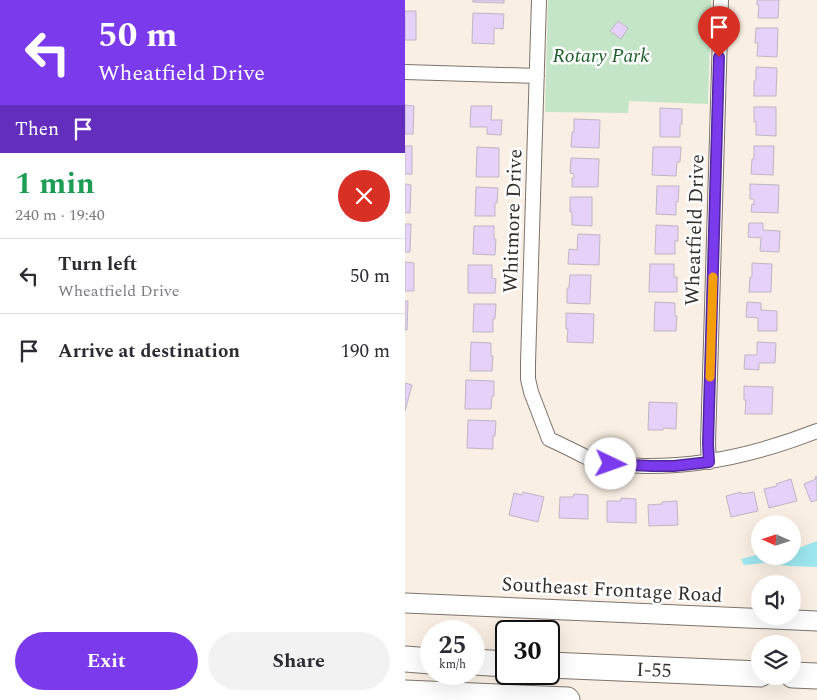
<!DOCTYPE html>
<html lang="en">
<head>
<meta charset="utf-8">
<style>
	:root { --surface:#fff; --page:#f2f2f3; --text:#2b2b33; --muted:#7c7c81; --line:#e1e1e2; --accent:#7c3aed }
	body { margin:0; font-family:Spectral,serif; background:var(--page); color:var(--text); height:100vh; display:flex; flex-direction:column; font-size:19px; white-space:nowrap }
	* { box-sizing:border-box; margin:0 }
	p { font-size:16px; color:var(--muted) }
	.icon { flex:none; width:28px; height:28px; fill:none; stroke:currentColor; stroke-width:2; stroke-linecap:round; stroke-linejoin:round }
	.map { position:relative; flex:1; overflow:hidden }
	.drawer { display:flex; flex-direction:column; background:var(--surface); width:405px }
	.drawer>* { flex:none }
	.guide { background:#7c3aed; color:#fff; overflow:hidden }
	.needle { width:32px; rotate:273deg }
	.controls { position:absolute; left:346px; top:515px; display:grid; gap:10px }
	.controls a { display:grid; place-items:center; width:50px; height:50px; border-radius:50%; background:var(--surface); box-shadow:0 5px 20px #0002; font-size:25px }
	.speed { position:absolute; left:15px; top:620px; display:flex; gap:10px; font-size:25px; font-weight:700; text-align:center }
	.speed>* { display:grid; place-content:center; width:65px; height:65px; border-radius:50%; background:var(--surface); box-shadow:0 5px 20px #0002; line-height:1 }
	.speed small { font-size:12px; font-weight:400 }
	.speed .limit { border:2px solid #111; border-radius:8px; background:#fff; color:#111 }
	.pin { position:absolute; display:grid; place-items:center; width:42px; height:42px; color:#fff; margin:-51px -21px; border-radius:50% 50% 50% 0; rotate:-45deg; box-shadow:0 0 5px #0007 }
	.pin .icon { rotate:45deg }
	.me { position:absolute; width:55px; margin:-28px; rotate:93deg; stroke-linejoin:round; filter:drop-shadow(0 0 4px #0008) }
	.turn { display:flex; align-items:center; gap:18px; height:105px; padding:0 15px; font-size:22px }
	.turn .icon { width:65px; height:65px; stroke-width:2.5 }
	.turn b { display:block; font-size:35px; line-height:42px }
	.then { display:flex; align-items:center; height:48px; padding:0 15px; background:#0003; gap:10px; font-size:19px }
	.round { display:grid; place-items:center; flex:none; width:52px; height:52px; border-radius:26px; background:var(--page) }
	.summary { display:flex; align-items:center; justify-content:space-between; height:85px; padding:0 15px }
	h1 { font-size:30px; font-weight:700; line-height:38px; color:#1e9e55 }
	.action { display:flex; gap:10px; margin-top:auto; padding:10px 15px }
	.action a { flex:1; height:58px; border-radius:30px; background:var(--accent); color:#fff; font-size:20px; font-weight:700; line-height:58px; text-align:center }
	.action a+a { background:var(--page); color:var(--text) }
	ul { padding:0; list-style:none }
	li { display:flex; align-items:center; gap:15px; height:75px; padding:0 15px; border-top:1px solid var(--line) }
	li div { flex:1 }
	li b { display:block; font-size:19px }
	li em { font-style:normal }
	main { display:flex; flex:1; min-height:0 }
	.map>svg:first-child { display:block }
</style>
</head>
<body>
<main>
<section class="drawer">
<div class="guide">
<div class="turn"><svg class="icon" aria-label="left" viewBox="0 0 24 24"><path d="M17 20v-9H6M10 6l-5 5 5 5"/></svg><div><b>50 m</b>Wheatfield Drive</div></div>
<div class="then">Then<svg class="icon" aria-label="arrive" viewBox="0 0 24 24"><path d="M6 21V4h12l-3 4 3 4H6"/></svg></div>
</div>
<div class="summary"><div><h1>1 min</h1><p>240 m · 19:40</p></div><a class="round" style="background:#d93025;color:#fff"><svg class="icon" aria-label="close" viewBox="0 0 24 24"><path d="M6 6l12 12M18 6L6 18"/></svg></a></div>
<ul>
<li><svg class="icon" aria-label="left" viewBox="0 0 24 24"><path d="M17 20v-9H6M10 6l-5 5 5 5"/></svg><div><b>Turn left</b><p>Wheatfield Drive</p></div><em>50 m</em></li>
<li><svg class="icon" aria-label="arrive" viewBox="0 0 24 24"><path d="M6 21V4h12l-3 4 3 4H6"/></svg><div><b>Arrive at destination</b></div><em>190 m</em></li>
</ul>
<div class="action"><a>Exit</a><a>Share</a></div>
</section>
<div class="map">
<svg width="412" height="700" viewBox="0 0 412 700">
	<rect width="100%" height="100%" fill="#f9efe4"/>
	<!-- green -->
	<path fill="#c5e5c8" d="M143 0H306L303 104 224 101 223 113 140 112Z"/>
	<!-- water -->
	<path fill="#9de7ef" d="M412 541V567L384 566 359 563 339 565 336 559 355 554V556H388V549L394 548Z"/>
	<!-- building -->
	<path fill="#e6d1f9" stroke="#bdb6c3" d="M68 0H99V3L68 2Z
		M352 0H374L373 18H353L354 5H352Z
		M0 11H11V40H0Z
		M68 13 99 14 98 29 89 28V44L67 43Z
		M213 21 223 28 216 39 205 31Z
		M351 28H373L372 57 352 56 353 43H350Z
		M351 67 372 68 371 96H349V81L351 80Z
		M0 105 9 106 8 134H0Z
		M66 106H87L86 120H97L96 135 82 134V127H65Z
		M349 107H371V136L351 135V122H349Z
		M255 108 277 109V124H275V137H255Z
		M169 119 195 120 194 148 166 147 167 132H169Z
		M0 146H7V174H0Z
		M349 146H369L368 175 346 174 347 159H349Z
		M72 147 94 148V177H71Z
		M248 147H276L275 162H272L271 176 247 175Z
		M166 158 194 159 193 187H167V178H169V174L165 173Z
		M0 184 6 185 5 213H0Z
		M345 184 374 185 373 213 346 212 347 204 349 205V199H345Z
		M252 186H274L273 202H271V215L251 214Z
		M71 187 93 188 92 203H90V216H70Z
		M165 197H187V226L167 225V212H165Z
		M344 223H358V230L375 231 374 252 355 251 356 238 343 237Z
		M0 224H6L5 252H0Z
		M251 225 273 226V241H270V254H250Z
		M69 226H89V239H91L90 255 68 254Z
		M173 234 195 235 194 265 163 264 164 249 172 250Z
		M0 262 9 263V291H0Z
		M347 263 367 264 366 292H344L345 277H347Z
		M245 264H269V277H272V292H244Z
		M63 265H87V278L91 279 90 293H63Z
		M165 275H186L185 304 162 303V288H164Z
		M0 301H3L2 330H0Z
		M250 302 270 303V316H272L271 331H249Z
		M342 302 356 303V310L372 311V331H353V318L341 317Z
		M69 304H91L90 319H88V332H68Z
		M161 313 189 314 188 343 162 342 163 329H161Z
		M66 342 86 343V356H88L87 371H65Z
		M352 342 371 343 370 363H354V370L339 369 340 355H352Z
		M61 380 89 381V396H87L86 409H60Z
		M0 383 7 385 0 411Z
		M339 386 368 387 367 414H340L341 400H339Z
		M244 402 272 403 271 429 258 428V430H243Z
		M63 420 91 421 90 436H88V449L62 448Z
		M412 476V500L406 502 399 484 411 479 410 477Z
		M386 479 392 501 364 508 359 489 372 486 371 484Z
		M118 492 139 497 133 522 104 515 109 493 117 495Z
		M336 492V494L349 492 353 511 326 517 321 496Z
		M169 494 183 495V519L154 518 155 497H168Z
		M216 498 231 499V523L202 522V501H216Z
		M272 501 273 525 244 526 243 505 257 504V502Z"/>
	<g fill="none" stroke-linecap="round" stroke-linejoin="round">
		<defs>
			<path id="street" d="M134 0 123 363V379L126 392 144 439C155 444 165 449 175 454 181 457 186 460 192 462 207 465 223 465 238 466 298 467 356 453 412 431
				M0 72 132 76
				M304 462 303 444 316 0"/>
			<path id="secondary" d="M0 603 412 621"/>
			<g id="highway">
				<path d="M0 659 26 661"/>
				<path d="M69 662 101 664"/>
				<path id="s1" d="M144 665 355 674"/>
				<path d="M388 675 412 676"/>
				<path d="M0 693 162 700"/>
			</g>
		</defs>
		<!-- street casing -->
		<use href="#street" stroke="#7d746a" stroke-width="16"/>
		<!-- secondary casing -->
		<use href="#secondary" stroke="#7d746a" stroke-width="21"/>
		<!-- highway casing -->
		<use href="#highway" stroke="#7d746a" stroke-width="27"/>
		<!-- street -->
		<use href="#street" stroke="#fff" stroke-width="14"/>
		<!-- secondary -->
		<use href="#secondary" stroke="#fff" stroke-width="19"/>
		<!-- highway -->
		<use href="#highway" stroke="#fff" stroke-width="25"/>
	</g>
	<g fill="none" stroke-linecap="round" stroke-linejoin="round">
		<defs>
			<path id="route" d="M206 464 247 466H269L304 462 303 444 314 57"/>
		</defs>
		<!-- route casing -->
		<use href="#route" stroke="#51269a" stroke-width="12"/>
		<!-- route -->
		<use href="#route" stroke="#7c3aed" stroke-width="9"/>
		<!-- slow -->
		<path stroke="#f59e0b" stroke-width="9" d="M305 377 308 277"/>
	</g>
	<g text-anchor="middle" stroke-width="5" stroke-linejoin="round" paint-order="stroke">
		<!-- park labels -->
		<g font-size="20" font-style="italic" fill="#1c5d2a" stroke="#fefefe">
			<text x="196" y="62">Rotary Park</text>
		</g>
		<!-- street labels -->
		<g font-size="20" fill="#312d29" stroke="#fefefe">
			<text transform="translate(107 221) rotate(-88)" y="7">Whitmore Drive</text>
			<text transform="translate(289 230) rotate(-88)" y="7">Wheatfield Drive</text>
			<text transform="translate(207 589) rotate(3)" y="7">Southeast Frontage Road</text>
			<text dy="7" stroke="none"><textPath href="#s1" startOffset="105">I-55</textPath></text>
		</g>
	</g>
</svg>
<div class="controls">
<a><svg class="needle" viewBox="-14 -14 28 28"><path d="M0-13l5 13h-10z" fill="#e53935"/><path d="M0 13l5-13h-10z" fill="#7c7c81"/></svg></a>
<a><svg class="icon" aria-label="sound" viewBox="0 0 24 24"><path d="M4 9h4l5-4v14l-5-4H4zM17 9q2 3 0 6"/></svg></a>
<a><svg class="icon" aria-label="layers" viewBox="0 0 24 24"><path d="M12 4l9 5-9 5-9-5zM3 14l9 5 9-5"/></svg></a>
</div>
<div class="speed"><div>25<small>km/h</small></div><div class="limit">30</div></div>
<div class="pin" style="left:314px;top:57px;background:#d93025"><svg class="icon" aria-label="arrive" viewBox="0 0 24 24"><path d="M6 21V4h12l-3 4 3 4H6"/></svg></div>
<svg class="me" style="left:206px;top:464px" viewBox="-20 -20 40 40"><circle r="19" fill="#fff"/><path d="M0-13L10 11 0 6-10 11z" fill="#7c3aed"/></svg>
</div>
</main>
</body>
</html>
